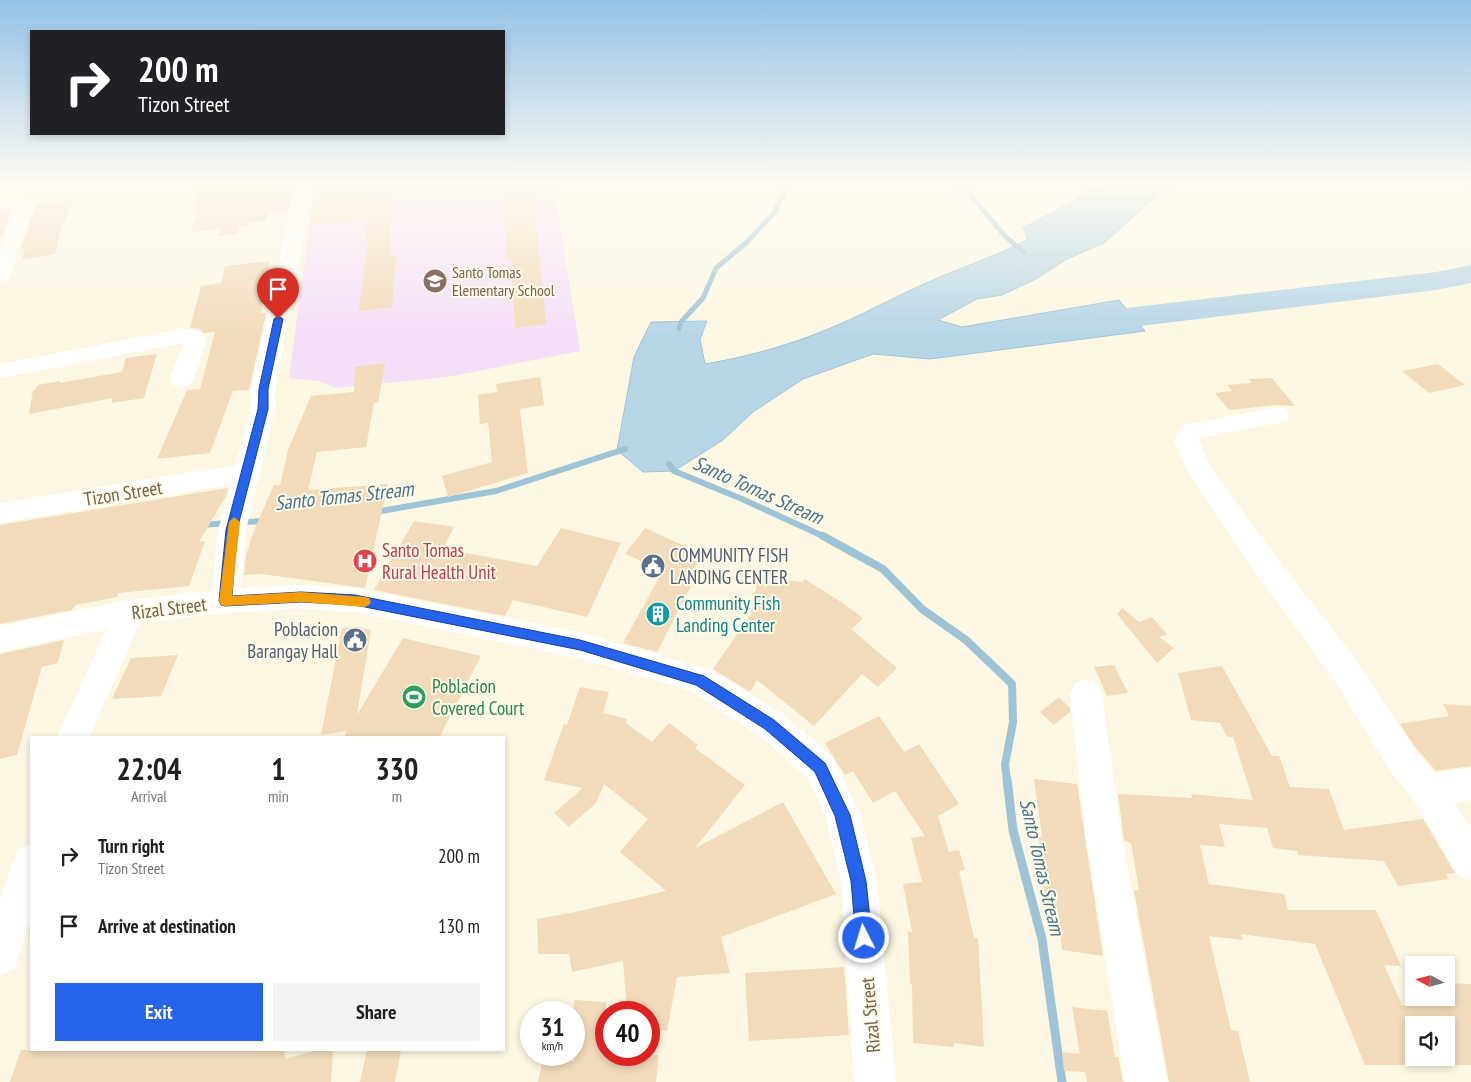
<!DOCTYPE html>
<html lang="en">
<head>
<meta charset="utf-8">
<style>
	:root { --surface:#fff; --page:#f2f2f2; --text:#202124; --muted:#757577; --accent:#2563eb }
	body { margin:0; font-family:"PT Sans Narrow",sans-serif; background:var(--page); color:var(--text); height:100vh; display:flex; flex-direction:column; font-size:19px; white-space:nowrap }
	* { box-sizing:border-box; margin:0 }
	p { font-size:16px; color:var(--muted) }
	.icon { flex:none; width:28px; height:28px; fill:none; stroke:currentColor; stroke-width:2; stroke-linecap:round; stroke-linejoin:round }
	.map { position:relative; flex:1; overflow:hidden }
	.drawer { position:absolute; left:30px; top:736px; width:475px; height:315px; display:flex; flex-direction:column; background:var(--surface); border-radius:0px; box-shadow:0 2px 8px #0003 }
	.drawer>* { flex:none }
	.top-card { position:absolute; left:30px; top:30px; width:475px; height:105px; border-radius:0px; box-shadow:0 2px 8px #0003; background:#202124; color:#fff; overflow:hidden }
	.needle { width:32px; rotate:277deg }
	.tools { position:absolute; left:1405px; top:956px; display:grid; gap:10px }
	.tools a { display:grid; place-items:center; width:50px; height:50px; border-radius:0px; background:var(--surface); box-shadow:0 2px 8px #0003; font-size:25px }
	.speed { position:absolute; left:520px; top:1001px; display:flex; gap:10px; font-size:25px; font-weight:700; text-align:center }
	.speed>* { display:grid; place-content:center; width:65px; height:65px; border-radius:50%; background:var(--surface); box-shadow:0 2px 8px #0003; line-height:1 }
	.speed small { font-size:12px; font-weight:400 }
	.speed .limit { border:8px solid #d22; background:#fff; color:#111 }
	.pin { position:absolute; display:grid; place-items:center; width:42px; height:42px; color:#fff; margin:-51px -21px; border-radius:50% 50% 50% 0; rotate:-45deg; box-shadow:0 0 5px #0007 }
	.pin .icon { rotate:45deg }
	.me { position:absolute; width:55px; margin:-28px; rotate:355deg; stroke-linejoin:round; filter:drop-shadow(0 0 4px #0008) }
	.turn { display:flex; align-items:center; gap:18px; height:105px; padding:0 25px; font-size:22px }
	.turn .icon { width:65px; height:65px; stroke-width:2.5 }
	.turn b { display:block; font-size:35px; line-height:42px }
	.eta { display:flex; justify-content:space-evenly; align-items:center; height:85px; text-align:center }
	.eta b { font-size:30px; font-weight:600; line-height:35px }
	.button { display:flex; gap:10px; margin-top:auto; padding:10px 25px }
	.button a { flex:1; height:58px; border-radius:0px; background:var(--accent); color:#fff; font-size:20px; font-weight:600; line-height:58px; text-align:center }
	.button a+a { background:var(--page); color:var(--text) }
	ul { padding:0; list-style:none }
	li { display:flex; align-items:center; gap:15px; height:70px; padding:0 25px }
	li div { flex:1 }
	li b { display:block; font-size:19px }
	li em { font-style:normal }
	.map>svg:first-child { display:block }
</style>
</head>
<body>
<div class="map">
<svg width="1471" height="1082" viewBox="0 0 1471 1082">
	<rect width="100%" height="100%" fill="#fcf7e2"/>
	<!-- education -->
	<path fill="#f4dff8" d="M315 184H554L580 351 447 377 336 388 318 381 289 378Z"/>
	<!-- water -->
	<path fill="#b7d6e5" stroke="#9dc3d7" d="M1099 184H1170L1104 243 1067 259 1036 279 1002 295 977 299 938 320 962 327 1119 300 1145 331 930 359 873 354 803 379 753 412 723 440 674 471 643 472 617 450 634 357 651 322 707 321 700 339 705 364C752 356 797 343 840 324 872 310 902 293 933 280 965 266 997 256 1028 239L1023 228 1075 200Z"/>
	<g fill="none" stroke-linecap="round" stroke-linejoin="round">
		<!-- stream-far3 -->
		<path stroke="#9dc3d7" stroke-width="5" d="M961 184 1004 235 1023 252
			M679 329 681 322 703 298 716 268 746 243 774 213 789 184"/>
		<!-- stream-far2 -->
		<path stroke="#9dc3d7" stroke-width="6" d="M669 464 674 471 742 499 825 537
			M375 512 496 491 625 449
			M240 522 267 521
			M200 525 229 523"/>
		<!-- stream-far1 -->
		<path stroke="#9dc3d7" stroke-width="8" d="M823 536 883 569 922 609 966 640 1012 684 1013 722 1005 765 1007 780"/>
		<!-- stream -->
		<path stroke="#9dc3d7" stroke-width="9" d="M1007 779 1013 830 1042 939 1062 1082"/>
		<!-- river -->
		<path fill="#b7d6e5" fill-rule="evenodd" d="M1471 265V283L1436 290 1075 334 1063 331 1058 324 1063 317 1075 314 1436 272Z"/>
	</g>
	<!-- building -->
	<path fill="#f1dbba" fill-rule="evenodd" d="M202 184H294L288 211 268 213 266 220 249 223V226H240L238 234 218 236 221 229 191 232 198 209 194 210Z
		M391 189 390 256 396 255 392 307 359 311 368 242H366L367 219 311 225 316 196Z
		M533 190 535 231H537L546 324 515 328 511 259H506L505 193Z
		M73 199 61 230 55 254 22 260 25 248 21 249 36 204Z
		M12 208 3 235 0 236V209Z
		M270 261 262 296H264L261 313H266L249 390 233 391 210 453 157 459 187 390 200 389 215 332 204 333 200 329 190 328 201 286 221 283 225 266Z
		M157 354 144 398 111 403 113 398 29 414 33 390H35L38 385 60 381V383L122 372 126 358Z
		M385 363 378 403H374L366 447 317 452 308 490 388 484 365 588 261 574 244 575 246 555 255 528 274 485H280L288 450 311 396 354 392 355 367Z
		M1438 364 1465 385 1429 393 1402 371Z
		M540 377 544 405 520 409 528 473 448 497 442 476 492 462 488 423 480 424 478 395 497 392 496 384Z
		M1272 378 1295 406 1277 405 1229 410 1215 393 1232 391 1227 385 1252 383 1249 379Z
		M228 488 226 496 199 542 205 541 189 586 118 593 117 597 76 605 72 610 0 624V525Z
		M414 521 454 527 443 549 537 566 561 528 621 543 587 617 513 600 505 616 374 590Z
		M645 528 704 555 685 581 692 584 657 652 623 643 663 570 625 554Z
		M758 577 802 582 805 579 841 602 863 618 851 629 897 668 878 687 862 674 814 726 757 680 750 692 713 669 751 614Z
		M1122 608 1139 622 1152 617 1167 634 1159 637 1174 648 1157 663 1117 614Z
		M355 627 371 630 357 715 403 638 481 656 439 738H344L347 731 321 735 342 628Z
		M64 640 58 663 42 667 17 755 0 759V654Z
		M178 655 161 696 112 699 131 658Z
		M1114 665 1128 693 1107 696 1094 667Z
		M1222 666 1272 756H1279L1290 787 1329 789 1344 830 1423 819 1455 873 1446 874 1449 879 1398 886 1384 861 1298 855 1297 851 1273 848 1267 828 1219 824 1225 847 1200 845 1209 884 1284 894 1288 910H1376L1401 966 1384 965 1402 1005H1449L1446 999V983L1471 984V1065H1365L1315 944 1241 934 1243 940 1209 936 1231 1030 1238 1031 1250 1082H1169L1134 890H1139L1131 843 1124 840 1118 794 1192 798 1191 794 1253 800 1233 737H1227L1220 723 1191 720 1178 673ZM1414 1025H1446V1058H1414Z
		M580 687 609 692 603 713 627 719 626 723 652 742 669 723 698 745 695 748 745 785 695 848 783 802 836 894 721 937 730 973 677 977 667 1031 649 1028V1012H627L623 961 572 972 569 954H538L537 919 571 913 666 891 620 852 648 819 604 784 596 803 569 827 554 813 583 788 544 780 564 724 567 725Z
		M1059 697 1070 708V712L1054 725 1040 712Z
		M1443 704 1471 706V766L1436 771 1416 748 1400 724 1449 716Z
		M879 716 904 752 919 744 959 804 938 816 949 852 959 850 965 870 959 871 974 938H978L984 1047 954 1043V1047L913 1043 912 984H910L908 931 912 932 903 884 922 882 911 838 925 836 895 791 873 803 853 771 845 775 825 743Z
		M1034 779 1077 784 1103 956 1062 950 1057 907 1045 905 1039 836 1042 837Z
		M844 967 849 1035 749 1041 745 973Z
		M574 1000 606 1002V1055H659L656 1082H538L543 1058 574 1061Z
		M1072 1007 1107 1011 1115 1057H1118L1123 1082H1087L1085 1072 1064 1071 1062 1052 1080 1054Z
		M21 1050H284L285 1059 318 1050H333L331 1082H10Z
		M367 1050H401L395 1082H360Z"/>
	<g fill="none" stroke-linecap="round" stroke-linejoin="round">
		<!-- minor -->
		<path fill="#fff" fill-rule="evenodd" d="M296 184H314L275 389V409L246 530 241 588 301 585 355 588 579 632 711 670 781 713 832 756 860 815 877 881 896 1082H854L841 881 825 816 808 778 759 735 691 691 579 658 355 612 301 609 225 613 140 623 89 738H56L107 629 0 652V626L130 600 212 591 218 530 231 485 0 523V503L236 465 251 409V389Z
			M0 196C11 196 27 193 34 203L10 276 7 280 0 282V248L15 206H0Z
			M182 329 200 331 207 340 193 380 189 385 181 388 173 385 169 380 184 343 0 378V364Z
			M1277 407 1286 409 1289 415 1286 421 1200 438 1199 440 1208 463 1270 549 1359 664 1414 749 1435 773 1471 768V800L1455 803 1471 829V880L1458 875 1416 803 1390 771 1337 684 1250 565 1188 472 1174 440 1183 425Z
			M1086 679 1097 683 1102 693 1121 832 1167 1082H1125L1085 832 1070 693 1075 683Z
			M31 844V919L14 970 0 975V899L18 849Z"/>
	</g>
	<!-- sky -->
	<linearGradient id="sky" x2="0" y2="1"><stop stop-color="#94c2e7"/><stop offset="0.55" stop-color="#fefbf2"/><stop offset="1" stop-color="#fefbf2" stop-opacity="0"/></linearGradient>
	<rect width="1471" height="335" fill="url(#sky)"/>
	<!-- route -->
	<path fill="#2563eb" stroke="#184099" d="M278 316 283 319 268 389V409L237 530 232 596 301 592 355 595 580 640 704 676 774 720 825 763 850 815 866 881 872 938 869 943 864 946 858 943 856 938 851 881 835 816 815 772 765 729 696 685 580 650 355 605 301 602 225 606 221 605 219 601 226 530 258 409 259 389 274 319Z"/>
	<!-- slow -->
	<path fill="#f59e0b" d="M234 517 240 522 232 596 301 592 365 597 369 598 371 602 369 605 365 607 301 602 225 606 221 605 219 601 229 522Z"/>
	<!-- icons -->
	<defs>
		<symbol id="school-disc" viewBox="-11 -11 22 22"><circle r="9.5" fill="#8d6e63" stroke="#fffae8"/><path d="M0-5L7-2L0 1L-7-2ZM-4 1L0 2.5L4 1V4Q0 6-4 4Z" fill="#fff"/></symbol>
		<symbol id="hospital-disc" viewBox="-11 -11 22 22"><circle r="9.5" fill="#e0444e" stroke="#fffae8"/><path d="M-5-5h3v3.5h4V-5h3V5h-3V1.5h-4V5h-3Z" fill="#fff"/></symbol>
		<symbol id="civic-disc" viewBox="-11 -11 22 22"><circle r="9.5" fill="#5c6f8a" stroke="#fffae8"/><path d="M-.6-6.5H3V-4.5H.6V-3L4-1V1h2V6H-6V1h2V-1L-.6-3ZM-1.2 2.5V6h2.4V2.5Z" fill="#fff"/></symbol>
		<symbol id="building-disc" viewBox="-11 -11 22 22"><circle r="9.5" fill="#0f9aa8" stroke="#fffae8"/><path d="M-4-6H4V6H1V3H-1V6H-4ZM-2.5-4.3h1.7v1.8h-1.7ZM.8-4.3h1.7v1.8H.8ZM-2.5-1h1.7V.8h-1.7ZM.8-1h1.7V.8H.8Z" fill="#fff"/></symbol>
		<symbol id="stadium-disc" viewBox="-11 -11 22 22"><circle r="9.5" fill="#2e9e5b" stroke="#fffae8"/><path d="M0-5a6.5 5 0 1 0 0 10a6.5 5 0 1 0 0-10ZM-3.5-1.8h7v3.6h-7Z" fill="#fff"/></symbol>
	</defs>
	<g fill-rule="evenodd">
		<use href="#school-disc" x="421" y="267" width="28" height="28"/>
		<use href="#hospital-disc" x="351" y="547" width="28" height="28"/>
		<use href="#civic-disc" x="639" y="552" width="28" height="28"/>
		<use href="#building-disc" x="644" y="600" width="28" height="28"/>
		<use href="#civic-disc" x="341" y="626" width="28" height="28"/>
		<use href="#stadium-disc" x="400" y="683" width="28" height="28"/>
	</g>
	<g text-anchor="middle" stroke-width="4" stroke-linejoin="round" paint-order="stroke">
		<!-- far-education labels -->
		<g font-size="16" fill="#785e54" stroke="#fffae8" text-anchor="start">
			<text x="452" y="278">Santo Tomas<tspan x="452" dy="18">Elementary School</tspan></text>
		</g>
		<!-- street labels -->
		<g font-size="19" fill="#736049" stroke="#fffae8">
			<text transform="translate(123 493) rotate(-9)" y="7">Tizon Street</text>
			<text transform="translate(169 608) rotate(-7)" y="7">Rizal Street</text>
			<text transform="translate(870 1015) rotate(-95)" y="7">Rizal Street</text>
		</g>
		<!-- health labels -->
		<g font-size="19" fill="#be3a42" stroke="#fffae8" text-anchor="start">
			<text x="382" y="557">Santo Tomas<tspan x="382" dy="22">Rural Health Unit</tspan></text>
		</g>
		<!-- service labels -->
		<g font-size="19" fill="#4e5e75" stroke="#fffae8" text-anchor="start">
			<text x="670" y="562">COMMUNITY FISH<tspan x="670" dy="22">LANDING CENTER</tspan></text>
			<text x="338" y="636" text-anchor="end">Poblacion<tspan x="338" dy="22">Barangay Hall</tspan></text>
		</g>
		<!-- culture labels -->
		<g font-size="19" fill="#0d838f" stroke="#fffae8" text-anchor="start">
			<text x="676" y="610">Community Fish<tspan x="676" dy="22">Landing Center</tspan></text>
		</g>
		<!-- leisure labels -->
		<g font-size="19" fill="#27864d" stroke="#fffae8" text-anchor="start">
			<text x="432" y="693">Poblacion<tspan x="432" dy="22">Covered Court</tspan></text>
		</g>
		<!-- water labels -->
		<g font-size="20" font-style="italic" fill="#45748e" stroke="#fffae8">
			<text transform="translate(758 490) rotate(24)" y="7">Santo Tomas Stream</text>
			<text transform="translate(344 496) rotate(-6)" y="7">Santo Tomas Stream</text>
			<text transform="translate(1042 867) rotate(77)" y="7">Santo Tomas Stream</text>
		</g>
	</g>
</svg>
<div class="tools">
<a><svg class="needle" viewBox="-14 -14 28 28"><path d="M0-13l5 13h-10z" fill="#e53935"/><path d="M0 13l5-13h-10z" fill="#757577"/></svg></a>
<a><svg class="icon" aria-label="sound" viewBox="0 0 24 24"><path d="M4 9h4l5-4v14l-5-4H4zM17 9q2 3 0 6"/></svg></a>
</div>
<div class="speed"><div>31<small>km/h</small></div><div class="limit">40</div></div>
<div class="pin" style="left:278px;top:319px;background:#d93025"><svg class="icon" aria-label="arrive" viewBox="0 0 24 24"><path d="M6 21V4h12l-3 4 3 4H6"/></svg></div>
<svg class="me" style="left:864px;top:938px" viewBox="-20 -20 40 40"><circle r="17" fill="#2563eb" stroke="#fff" stroke-width="3"/><path d="M0-11L8 9 0 5-8 9z" fill="#fff"/></svg>
<div class="top-card">
<div class="turn"><svg class="icon" aria-label="right" viewBox="0 0 24 24"><path d="M7 20v-9h11M14 6l5 5-5 5"/></svg><div><b>200 m</b>Tizon Street</div></div>
</div>
<section class="drawer">
<div class="eta">
<div><b>22:04</b><p>Arrival</p></div>
<div><b>1</b><p>min</p></div>
<div><b>330</b><p>m</p></div>
</div>
<ul>
<li><svg class="icon" aria-label="right" viewBox="0 0 24 24"><path d="M7 20v-9h11M14 6l5 5-5 5"/></svg><div><b>Turn right</b><p>Tizon Street</p></div><em>200 m</em></li>
<li><svg class="icon" aria-label="arrive" viewBox="0 0 24 24"><path d="M6 21V4h12l-3 4 3 4H6"/></svg><div><b>Arrive at destination</b></div><em>130 m</em></li>
</ul>
<div class="button"><a>Exit</a><a>Share</a></div>
</section>
</div>
</body>
</html>
